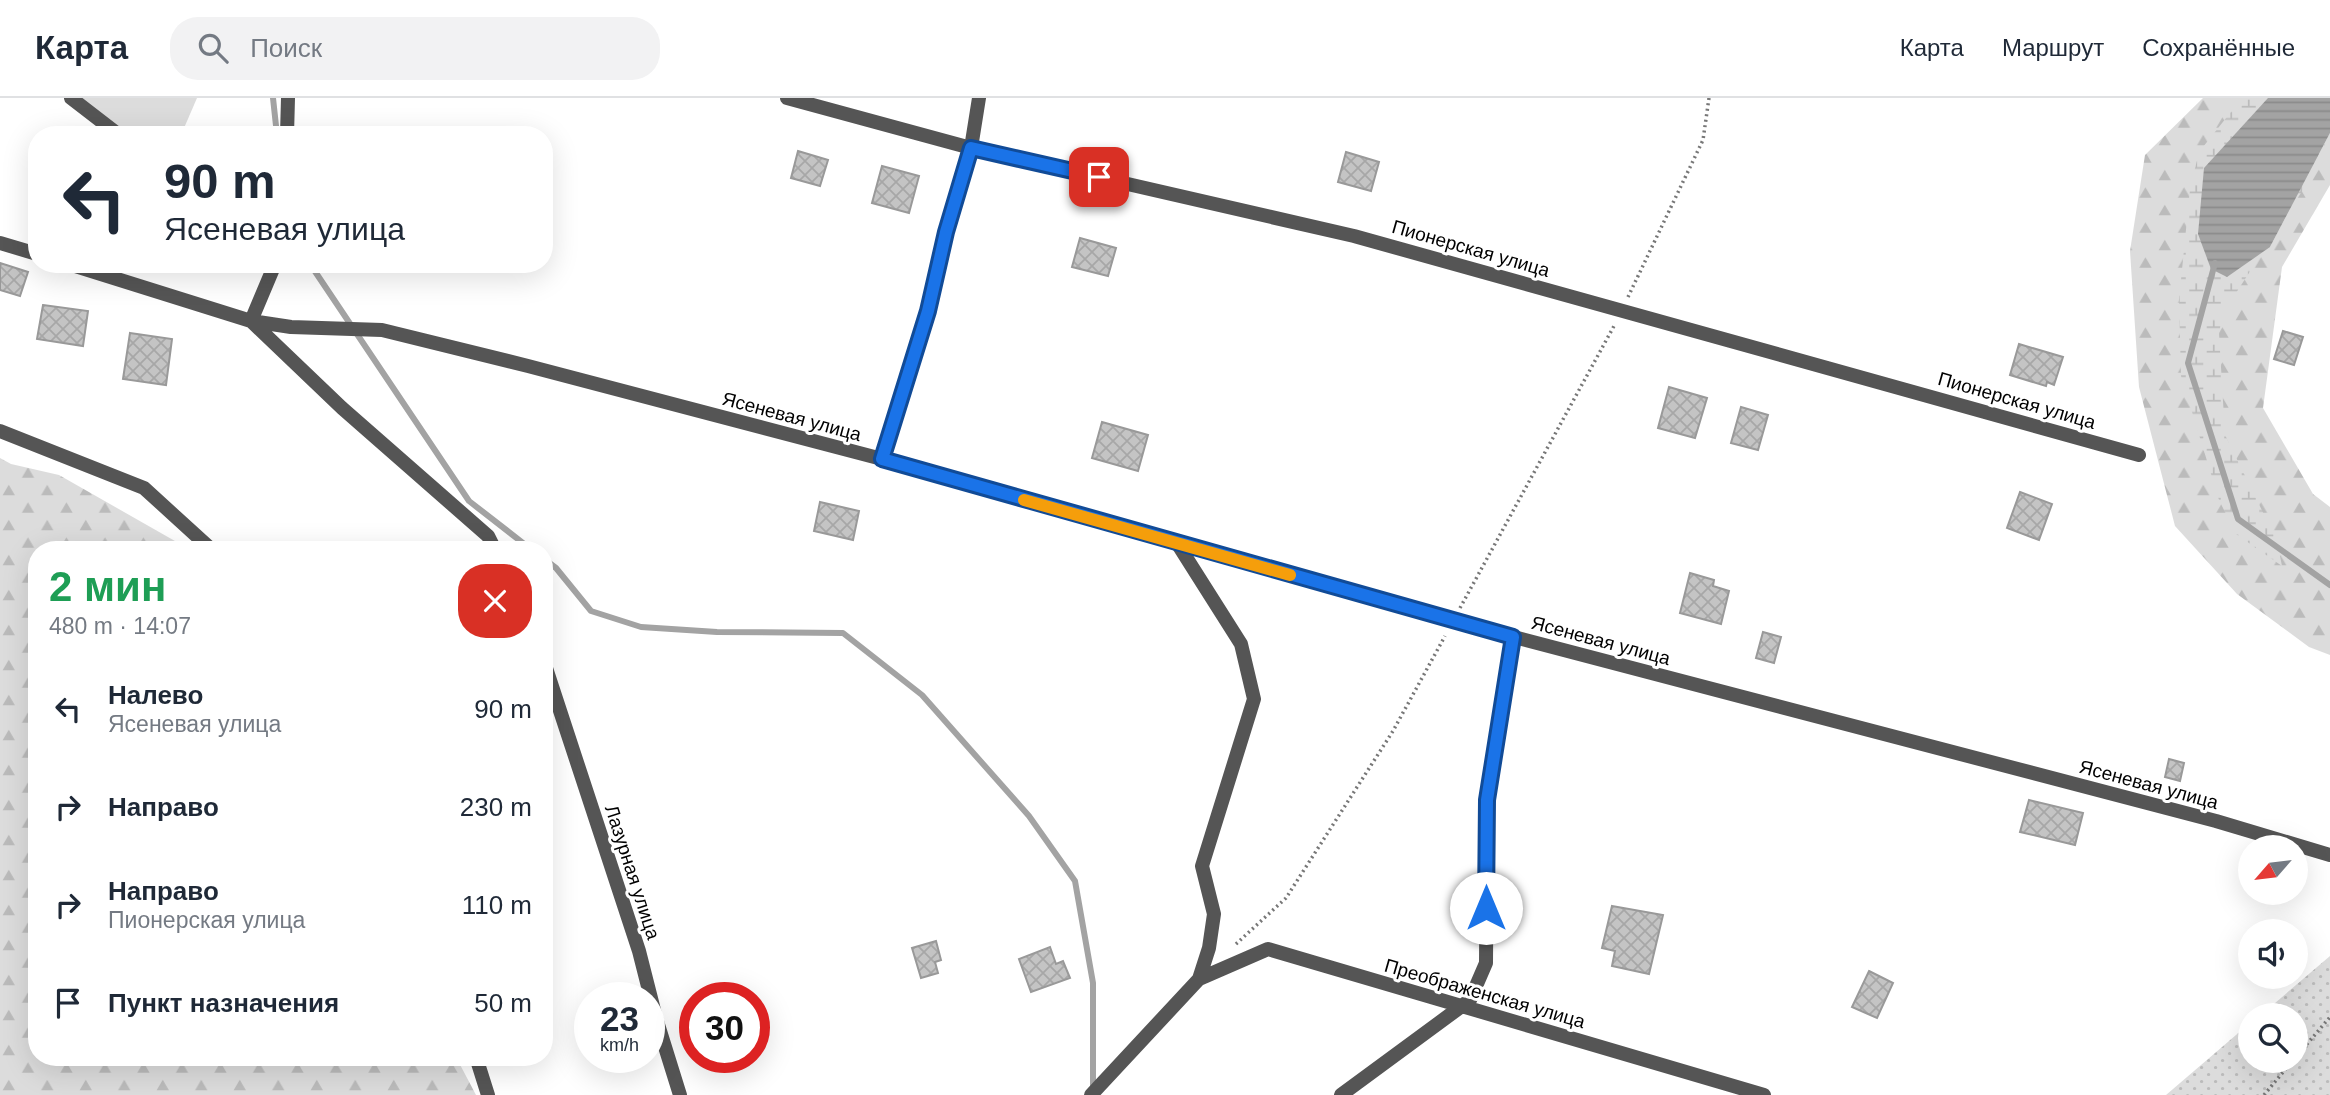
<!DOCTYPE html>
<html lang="ru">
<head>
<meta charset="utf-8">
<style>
	:root { --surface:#fff; --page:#f2f2f3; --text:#1f2937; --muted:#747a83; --line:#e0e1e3 }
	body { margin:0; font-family:Helvetica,sans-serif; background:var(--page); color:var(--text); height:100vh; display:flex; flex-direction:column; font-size:26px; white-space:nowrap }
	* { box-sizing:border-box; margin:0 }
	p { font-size:23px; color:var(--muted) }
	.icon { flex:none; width:38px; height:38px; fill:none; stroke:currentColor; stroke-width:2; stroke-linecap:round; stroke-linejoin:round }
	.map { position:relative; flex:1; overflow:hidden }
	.side { position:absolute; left:28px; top:443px; width:525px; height:525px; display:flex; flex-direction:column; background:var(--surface); border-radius:28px; box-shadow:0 7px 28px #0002 }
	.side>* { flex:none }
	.banner { position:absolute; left:28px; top:28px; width:525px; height:147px; border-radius:28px; box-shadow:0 7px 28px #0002; background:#fff; color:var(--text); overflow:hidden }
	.needle { width:46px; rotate:242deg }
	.buttons { position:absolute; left:2238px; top:737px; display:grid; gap:14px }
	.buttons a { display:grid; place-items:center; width:70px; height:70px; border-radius:50%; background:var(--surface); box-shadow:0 7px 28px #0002; font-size:35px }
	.speed { position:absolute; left:574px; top:884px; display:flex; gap:14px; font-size:35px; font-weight:700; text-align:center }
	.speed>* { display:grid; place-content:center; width:91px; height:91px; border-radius:50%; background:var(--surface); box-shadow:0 7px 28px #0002; line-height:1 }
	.speed small { font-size:18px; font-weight:400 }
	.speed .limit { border:10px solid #d22; background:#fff; color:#111 }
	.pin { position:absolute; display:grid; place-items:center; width:60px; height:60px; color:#fff; margin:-30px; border-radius:14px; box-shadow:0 4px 10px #0006 }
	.me { position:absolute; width:77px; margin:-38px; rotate:0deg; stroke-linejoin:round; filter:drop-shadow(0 0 5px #0008) }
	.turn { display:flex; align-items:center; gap:24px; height:147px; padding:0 21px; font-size:32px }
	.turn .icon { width:91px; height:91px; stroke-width:2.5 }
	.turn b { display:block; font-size:49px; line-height:60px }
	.round { display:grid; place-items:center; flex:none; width:74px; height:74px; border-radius:28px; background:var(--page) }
	.head { display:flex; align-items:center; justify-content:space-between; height:119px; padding:0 21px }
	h1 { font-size:42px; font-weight:700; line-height:52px; color:#1e9e55 }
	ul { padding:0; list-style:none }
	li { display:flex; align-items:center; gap:21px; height:98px; padding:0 21px }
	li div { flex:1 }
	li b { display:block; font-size:26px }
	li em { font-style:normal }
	header { display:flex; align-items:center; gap:42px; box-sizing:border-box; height:98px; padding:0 35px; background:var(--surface); border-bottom:2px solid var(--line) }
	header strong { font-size:33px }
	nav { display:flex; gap:38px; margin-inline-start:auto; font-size:24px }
	.search { width:490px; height:63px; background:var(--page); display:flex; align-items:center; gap:18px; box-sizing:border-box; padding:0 24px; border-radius:28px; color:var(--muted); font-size:26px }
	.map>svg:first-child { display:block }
</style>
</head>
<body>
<header>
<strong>Карта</strong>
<div class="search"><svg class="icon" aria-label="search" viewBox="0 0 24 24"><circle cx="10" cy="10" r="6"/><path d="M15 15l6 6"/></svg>Поиск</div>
<nav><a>Карта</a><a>Маршрут</a><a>Сохранённые</a></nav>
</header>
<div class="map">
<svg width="2330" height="997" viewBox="0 0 2330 997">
	<defs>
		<pattern id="grass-dots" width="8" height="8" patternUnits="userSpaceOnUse" patternTransform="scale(1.75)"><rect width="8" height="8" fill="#dcdcdc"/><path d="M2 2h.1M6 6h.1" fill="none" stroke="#bbb" stroke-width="1.8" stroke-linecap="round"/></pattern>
		<pattern id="forest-firs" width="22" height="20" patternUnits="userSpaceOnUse" patternTransform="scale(1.75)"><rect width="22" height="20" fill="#dcdcdc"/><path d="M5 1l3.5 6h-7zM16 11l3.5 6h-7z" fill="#bbb"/></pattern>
		<pattern id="wetland-marsh" width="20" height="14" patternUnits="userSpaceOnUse" patternTransform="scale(1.75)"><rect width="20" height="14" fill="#dcdcdc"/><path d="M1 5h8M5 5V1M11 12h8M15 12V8" fill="none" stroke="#bbb"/></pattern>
		<pattern id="water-rules" width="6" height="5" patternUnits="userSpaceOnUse" patternTransform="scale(1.75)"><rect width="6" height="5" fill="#a3a3a3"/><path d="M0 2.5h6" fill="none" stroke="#8b8b8b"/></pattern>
		<pattern id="building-cross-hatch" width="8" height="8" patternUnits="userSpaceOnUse" patternTransform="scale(1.75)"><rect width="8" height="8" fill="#c4c4c4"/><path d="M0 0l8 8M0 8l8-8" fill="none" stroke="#a7a7a7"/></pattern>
	</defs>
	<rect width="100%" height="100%" fill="#fff"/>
	<!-- grass -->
	<path fill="url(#grass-dots)" d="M2330 858V997H2166L2250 925V962H2296V917H2261Z"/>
	<!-- forest -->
	<path fill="url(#forest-firs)" d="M2203 0H2268L2270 149 2330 35V87L2282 169 2263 310 2313 396 2330 409V557L2309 549 2237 496 2175 428 2139 289 2130 153 2145 57Z
		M0 360 11 366 59 377 189 451 37 452V959H456L476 997H0Z"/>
	<!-- wetland -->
	<path fill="url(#wetland-marsh)" d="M2242 0H2330V23L2310 81 2223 215 2219 235 2225 337 2277 443 2282 468 2236 436 2219 402 2181 278 2179 202 2190 91 2199 54Z"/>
	<!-- garden -->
	<path fill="#dcdcdc" d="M81 0H197L181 37H128Z"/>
	<!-- water -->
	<path fill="url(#water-rules)" d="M2268 0H2330V35L2270 149 2227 179 2211 171 2198 136 2204 70Z"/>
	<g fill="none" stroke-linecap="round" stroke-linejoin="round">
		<!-- stream -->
		<path stroke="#a3a3a3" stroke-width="6" d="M273 0 277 37
			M2215 165 2188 265 2238 421 2330 487
			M310 166 469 403 532 452
			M544 461 556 470 591 513 641 529 717 534 843 535 922 597 1029 718 1075 783 1093 885V992"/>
	</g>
	<!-- building -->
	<path fill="url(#building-cross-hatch)" stroke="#999" stroke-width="2" d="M798 53 828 62 820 88 791 80Z
		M1346 54 1379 64 1371 93 1338 84Z
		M882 68 919 78 909 115 872 105Z
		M1080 140 1116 150 1108 178 1072 169Z
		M0 165 28 174 20 198 0 192Z
		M43 207 88 213 83 248 37 241Z
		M2283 233 2303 239 2294 267 2274 261Z
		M130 235 172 241 166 287 123 281Z
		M2019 246 2063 259 2054 287 2047 284 2046 288 2010 277Z
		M1669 289 1707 300 1695 340 1658 330Z
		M1741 309 1768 317 1758 352 1731 345Z
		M1102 324 1148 337 1138 373 1092 360Z
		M2020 394 2052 406 2039 442 2007 430Z
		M820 404 859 413 853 442 814 433Z
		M1690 475 1714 482 1713 488 1729 493 1721 526 1680 515Z
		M1763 534 1781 539 1774 565 1756 560Z
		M2169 661 2184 665 2180 683 2165 679Z
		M2029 702 2083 715 2075 747 2020 734Z
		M1612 808 1663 817 1649 876 1612 868 1615 853 1602 850Z
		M936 843 941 862 935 864 938 875 921 880 912 850Z
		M1050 849 1056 866 1063 863 1070 880 1031 894 1019 861Z
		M1869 873 1893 885 1877 920 1852 909Z"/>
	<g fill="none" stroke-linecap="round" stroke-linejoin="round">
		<!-- path -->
		<path stroke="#777" stroke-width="3.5" stroke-dasharray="2 3.5" stroke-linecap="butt" d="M1628 199 1703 42 1709 0
			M1460 510 1614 228
			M1236 846 1286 800 1393 633 1445 538
			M2296 959 2330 919
			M2264 997 2293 962"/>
		<!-- minor -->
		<path stroke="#555" stroke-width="14" d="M71 0 119 37
			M787 0 971 50 1354 138 2139 357
			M287 37 288 0
			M0 145 37 156
			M69 166 251 223 291 229 382 232 528 268 882 361 1453 523 2216 723 2330 757
			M275 166 251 223 342 310 488 438 495 452
			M0 333 144 390 212 452
			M882 361 928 213 946 134 971 50 979 0
			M544 564 639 853 656 920 680 997
			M1199 881 1268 851 1764 997
			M476 959 488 997
			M1091 997 1199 881 1209 850 1214 816 1202 768 1254 601 1241 546 1177 445
			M1341 997 1470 902 1486 865 1487 702 1513 539"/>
	</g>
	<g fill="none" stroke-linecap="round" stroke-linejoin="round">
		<defs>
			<path id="route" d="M1099 79 971 50 946 134 928 213 882 361 1513 539 1487 702 1486 810"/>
		</defs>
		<!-- route casing -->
		<use href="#route" stroke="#114b97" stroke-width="18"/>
		<!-- route -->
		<use href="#route" stroke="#1a73e8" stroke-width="12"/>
		<!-- slow -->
		<path stroke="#f59e0b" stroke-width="12" d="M1024 402 1290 477"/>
	</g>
	<g text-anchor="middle" stroke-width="6" stroke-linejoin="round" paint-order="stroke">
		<!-- street labels -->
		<g font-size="19" fill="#000" stroke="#fff">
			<text transform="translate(1471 150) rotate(16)" y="7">Пионерская улица</text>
			<text transform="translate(2017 302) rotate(16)" y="7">Пионерская улица</text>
			<text transform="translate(792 318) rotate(15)" y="7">Ясеневая улица</text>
			<text transform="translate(1601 542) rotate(15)" y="7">Ясеневая улица</text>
			<text transform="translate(2149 686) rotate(15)" y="7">Ясеневая улица</text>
			<text transform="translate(633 774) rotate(72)" y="7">Лазурная улица</text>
			<text transform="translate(1485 895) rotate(16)" y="7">Преображенская улица</text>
		</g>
	</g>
</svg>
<div class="buttons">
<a><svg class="needle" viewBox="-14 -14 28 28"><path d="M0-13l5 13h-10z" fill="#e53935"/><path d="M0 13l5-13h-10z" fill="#747a83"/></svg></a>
<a><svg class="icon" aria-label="sound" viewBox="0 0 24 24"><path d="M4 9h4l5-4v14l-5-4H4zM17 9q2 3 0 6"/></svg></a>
<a><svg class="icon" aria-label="search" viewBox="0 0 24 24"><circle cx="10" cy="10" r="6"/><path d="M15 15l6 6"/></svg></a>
</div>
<div class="speed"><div>23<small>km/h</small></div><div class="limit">30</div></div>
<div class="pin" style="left:1099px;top:79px;background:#d93025"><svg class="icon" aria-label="arrive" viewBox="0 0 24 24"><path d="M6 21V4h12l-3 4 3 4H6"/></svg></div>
<svg class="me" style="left:1486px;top:810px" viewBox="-20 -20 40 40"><circle r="19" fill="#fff"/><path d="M0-13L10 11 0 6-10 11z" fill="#1a73e8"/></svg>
<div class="banner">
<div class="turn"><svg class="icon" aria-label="left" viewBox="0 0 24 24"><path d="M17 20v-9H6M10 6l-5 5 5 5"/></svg><div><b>90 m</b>Ясеневая улица</div></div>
</div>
<section class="side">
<div class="head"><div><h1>2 мин</h1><p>480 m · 14:07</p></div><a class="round" style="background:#d93025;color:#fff"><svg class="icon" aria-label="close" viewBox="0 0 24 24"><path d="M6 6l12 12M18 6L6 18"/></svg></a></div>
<ul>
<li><svg class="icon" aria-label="left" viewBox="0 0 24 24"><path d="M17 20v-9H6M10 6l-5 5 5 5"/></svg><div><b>Налево</b><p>Ясеневая улица</p></div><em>90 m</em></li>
<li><svg class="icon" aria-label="right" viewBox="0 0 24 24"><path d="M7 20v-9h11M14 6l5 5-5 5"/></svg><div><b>Направо</b></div><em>230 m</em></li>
<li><svg class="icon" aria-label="right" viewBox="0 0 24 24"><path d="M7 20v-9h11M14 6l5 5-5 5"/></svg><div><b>Направо</b><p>Пионерская улица</p></div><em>110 m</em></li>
<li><svg class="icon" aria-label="arrive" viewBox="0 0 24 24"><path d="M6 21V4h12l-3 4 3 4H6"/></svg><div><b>Пункт назначения</b></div><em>50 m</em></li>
</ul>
</section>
</div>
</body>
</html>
